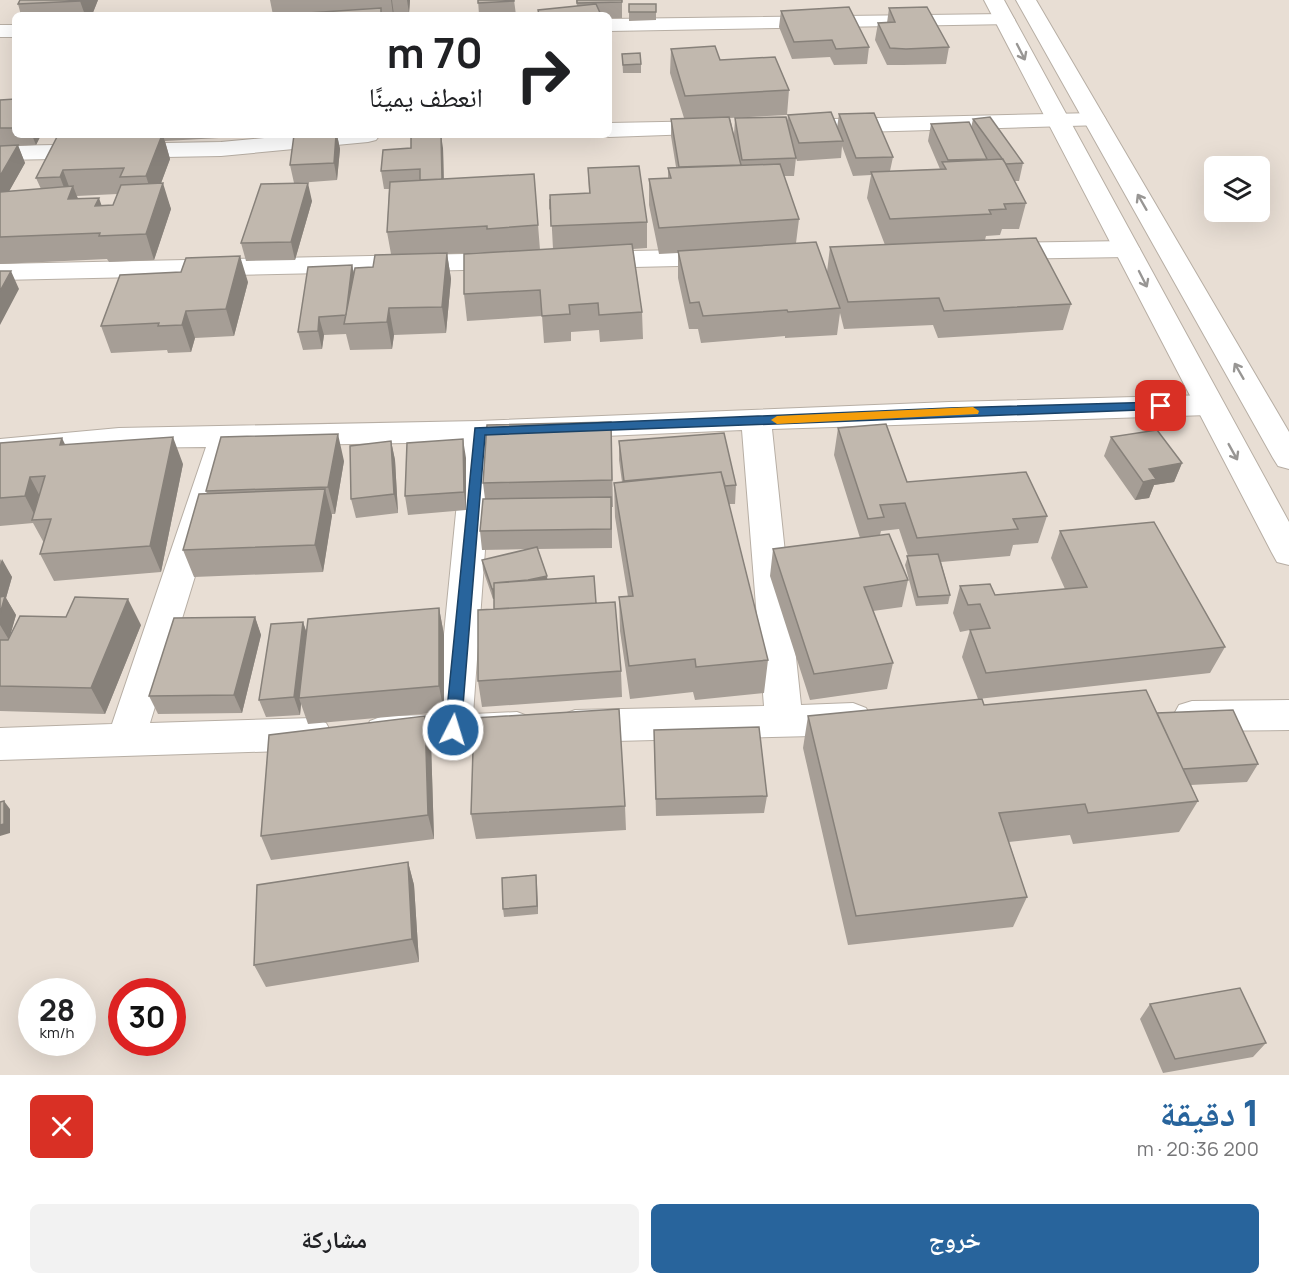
<!DOCTYPE html>
<html lang="ar">
<head>
<meta charset="utf-8">
<style>
	:root { --surface:#fff; --page:#f2f2f2; --text:#202124; --muted:#757577; --accent:#28649c }
	body { margin:0; font-family:Manrope,"Noto Naskh Arabic",sans-serif; background:var(--page); color:var(--text); direction:rtl; height:100vh; display:flex; flex-direction:column; font-size:22px; white-space:nowrap }
	* { box-sizing:border-box; margin:0 }
	p { font-size:20px; color:var(--muted) }
	.icon { flex:none; width:33px; height:33px; fill:none; stroke:currentColor; stroke-width:2; stroke-linecap:round; stroke-linejoin:round }
	.map { position:relative; height:1075px; overflow:hidden; direction:ltr }
	.side { display:flex; flex-direction:column; background:var(--surface); flex:1 }
	.side>* { flex:none }
	.banner { position:absolute; left:12px; top:12px; width:600px; height:126px; border-radius:9px; box-shadow:0 6px 24px #0002; direction:rtl; background:#fff; color:var(--text); overflow:hidden }
	.buttons { position:absolute; left:1204px; top:156px; display:grid; gap:12px }
	.buttons a { display:grid; place-items:center; width:66px; height:66px; border-radius:9px; background:var(--surface); box-shadow:0 6px 24px #0002; font-size:30px }
	.speed { position:absolute; left:18px; top:978px; display:flex; gap:12px; font-size:30px; font-weight:700; text-align:center }
	.speed>* { display:grid; place-content:center; width:78px; height:78px; border-radius:50%; background:var(--surface); box-shadow:0 6px 24px #0002; line-height:1 }
	.speed small { font-size:15px; font-weight:400 }
	.speed .limit { border:9px solid #d22; background:#fff; color:#111 }
	.pin { position:absolute; display:grid; place-items:center; width:51px; height:51px; color:#fff; margin:-26px; border-radius:12px; box-shadow:0 3px 9px #0006 }
	.me { position:absolute; width:66px; margin:-33px; rotate:5deg; stroke-linejoin:round; filter:drop-shadow(0 0 4px #0008) }
	.turn { display:flex; align-items:center; gap:21px; height:126px; padding:0 30px; font-size:27px }
	.turn .icon { width:78px; height:78px; stroke-width:2.5 }
	.turn b { display:block; font-size:42px; line-height:51px }
	.round { display:grid; place-items:center; flex:none; width:63px; height:63px; border-radius:9px; background:var(--page) }
	.headline { display:flex; align-items:center; justify-content:space-between; height:102px; padding:0 30px }
	h1 { font-size:36px; font-weight:800; line-height:45px; color:var(--accent) }
	.button { display:flex; gap:12px; margin-top:auto; padding:12px 30px }
	.button a { flex:1; height:69px; border-radius:9px; background:var(--accent); color:#fff; font-size:24px; font-weight:800; line-height:69px; text-align:center }
	.button a+a { background:var(--page); color:var(--text) }
	.map>svg:first-child { display:block }
</style>
</head>
<body>
<div class="map">
<svg width="1289" height="1075" viewBox="0 0 1289 1075">
	<rect width="100%" height="100%" fill="#e8ded4"/>
	<g fill="none" stroke-linecap="round" stroke-linejoin="round">
		<defs>
			<path id="minor" d="M1005 14 1012 16 1015 20 1012 24 609 31V19Z
				M0 25H15V37H0Z
				M1095 113 1103 115 1106 120 1103 125 791 134 783 132 780 127 783 122 791 120Z
				M715 121 723 123 726 128 723 133 609 137 601 135H609V123Z
				M295 135H380L376 140 368 142 221 156 0 160V146L221 142Z
				M1127 241 1136 244 1140 249 1136 254 1127 257 999 259 990 257 986 251 990 245 999 243Z
				M723 249 732 251 736 257 732 263 723 265 589 268 580 266 576 260 580 254 589 252Z
				M510 253 519 255 523 261 519 267 510 269 0 280V264Z
				M1208 395 1219 398 1223 405 1219 412 1208 415 772 429 801 705 853 703 866 708 872 719 866 730 853 735 575 742 562 737 556 726 562 715 575 710 764 706 742 430 493 441 473 714 517 712 530 717 536 728 530 739 517 744 383 748 370 743 364 732 370 721 383 716 436 715 463 442 235 446 150 723 313 718 326 723 332 734 326 745 313 750 0 760V728L112 724 206 447 119 448 0 461V439L119 428 479 421 949 402Z
				M1289 700V730L1192 731 1179 727 1173 716 1179 705 1192 701Z"/>
			<path id="highway" d="M984 0H1004L1289 522V565L1277 562 1272 553Z
				M1016 0H1036L1289 432V469L1278 466 1273 458Z"/>
		</defs>
		<!-- minor casing -->
		<use href="#minor" stroke="#b7aea4" stroke-width="2"/>
		<!-- highway casing -->
		<use href="#highway" stroke="#b7aea4" stroke-width="2"/>
		<!-- minor -->
		<use href="#minor" fill="#fff" fill-rule="evenodd"/>
		<!-- highway -->
		<use href="#highway" fill="#fff" fill-rule="evenodd"/>
	</g>
	<!-- wall -->
	<path fill="#a69e96" fill-rule="evenodd" d="M20 0H98L92 15H21L18 4Z
		M270 0H410V2L409 13 395 14 394 15H273Z
		M478 0H514L516 15H479Z
		M576 0H622V18H609V15H538V10L577 6Z
		M629 4H656V20L629 21Z
		M889 8 949 47 946 64 903 65H887L875 40 878 23H887Z
		M781 11 869 47 867 64 834 65 830 57 792 59 779 27Z
		M671 49 720 60 789 90 787 115 730 118 734 135 735 118 787 123 788 115 837 128 839 114 893 157 890 171 940 169 928 141 931 124 971 128 973 119 1023 163 1019 181H1014L1026 203 1019 229H1002L1000 235 986 236 985 240 1071 304 1063 330 938 338 933 325 844 329 840 313 837 335 785 338V336L701 343 698 329H689L678 278V253L659 254 649 205V179L668 178V168L676 167 671 136V119L684 118 670 73ZM842 146 853 176 871 175 867 198 885 245 830 247 827 272 796 243 799 219 784 176H794L796 158 797 161 841 158Z
		M622 54 641 64V73H623Z
		M15 99V135H41L36 145 18 146 25 163 9 191 41 189 36 178 58 135H220L219 138 165 141 170 159 161 183 171 209 154 260 109 262 107 259 0 264V100ZM117 194 113 205 101 206 78 199 77 196Z
		M294 135H337L340 149 337 180 298 183 312 201 295 260 246 261 241 243 294 183 290 165Z
		M443 148 444 179 534 174 540 250 553 249 551 211 549 209V199L579 194 589 193 588 168 647 222V248L633 249 642 312 643 339 600 342 599 330 571 332V341L544 343 542 316 467 321 464 294 489 252 447 254 451 279 446 333 394 335 392 349 350 350 346 334 324 335 322 349 303 350 298 332 352 265 354 273 373 267 391 254 387 232 389 189H384L381 171Z
		M248 282 234 336 195 338 191 352 168 353 167 350 111 353 101 326Z
		M611 422 613 507H612V548L537 549 547 579 596 603 621 671 622 697 482 707 478 681 494 609V598L493 599 483 570 482 560 530 549 482 550 480 531 485 499 483 483Z
		M838 428 907 482 1047 516 1038 543 1013 545 1010 556 941 562 950 595 948 604 916 606 905 565 908 556 899 529 881 531 880 535 908 580 902 607 873 611 893 663 887 689 810 700 770 576 773 549 860 538 834 455Z
		M1111 437 1182 463 1174 482 1154 485 1149 498 1135 500 1104 456Z
		M391 441 395 460 398 513 356 518 351 499Z
		M619 441 736 485 735 504H729L768 660 764 693 695 700 693 692 630 699 620 631 619 597H628L615 517 614 483 622 482 619 460Z
		M0 443 65 445 183 464 161 572 54 581 40 554 44 543 33 523 0 526Z
		M466 458V510L408 515 405 496Z
		M344 461 335 514H332L323 572 194 577 183 550 207 494 206 491Z
		M1060 531 1225 647 1210 673 978 699 962 657 970 630 960 632 953 613 960 586 995 595 1065 589 1051 558Z
		M0 559 12 577 6 598 16 615 9 638 141 625 105 714 0 711Z
		M439 608 444 635V712L308 724 301 704 300 715 266 717 259 700 303 622 306 631Z
		M255 617 261 635 242 713 158 714 149 696Z
		M984 705 1157 713 1258 764 1247 782 1191 785 1198 801 1179 832 1073 844 1070 835 1009 842 1027 897 1013 927 848 945 803 748 808 716Z
		M654 730 767 796 764 813 656 816Z
		M431 742 434 839 271 860 261 836Z
		M625 806 626 830 476 839 471 814Z
		M408 862 414 885 419 962 266 987 254 965Z
		M536 875 538 914 504 917 503 909Z
		M1150 1004 1266 1043 1253 1057 1163 1073 1140 1019Z"/>
	<!-- shaded-wall -->
	<path fill="#87817a" d="M81 0H98L92 15H85L80 1Z
		M391 0H392L394 15H393Z
		M407 0H410L409 13Z
		M609 40H611L612 64H609Z
		M32 135H41L36 145Z
		M162 135H163L170 159 154 202 146 176Z
		M336 135H337L340 149 337 180 334 163Z
		M441 135 443 148 444 198 442 180Z
		M18 145 25 163 2 204 0 199V176Z
		M63 170 71 192 73 186 83 212 78 225 60 177Z
		M163 183 171 209 154 260 146 234Z
		M308 183 312 201 295 260 291 242Z
		M99 198 108 224 95 206Z
		M447 253 451 279 446 333 442 307Z
		M240 256 248 282 234 336 226 309Z
		M352 265 356 283 346 315Z
		M11 271 19 289 0 325V291Z
		M389 308 394 335 392 349 387 322Z
		M186 311 195 338 191 352 182 325Z
		M319 317 324 335 322 349 318 331Z
		M338 434 344 461 335 514 328 487Z
		M173 437 183 464 161 572 150 546Z
		M62 438 75 465 60 445Z
		M463 439 466 458V510L464 492Z
		M391 441 395 460 398 513 394 494Z
		M1182 463 1174 482 1154 485 1149 498 1135 500 1149 469Z
		M30 477 44 504 37 520 25 496Z
		M325 489 332 516 323 572 315 545Z
		M2 559 12 577 6 598 16 615 9 640 0 625V565Z
		M547 576 548 585 493 599 492 589Z
		M128 599 141 625 105 714 91 688Z
		M439 608 444 635V712L439 686Z
		M255 617 261 635 242 713 234 695Z
		M303 622 309 640 299 698 301 704 300 715 294 697Z
		M425 716 431 742 434 839 428 815Z
		M4 801 10 809V833L0 836V825Z
		M408 862 414 885 419 962 412 939Z
		M536 875 537 884 538 914 537 906Z"/>
	<!-- building -->
	<path fill="#c1b8ae" stroke="#87817a" stroke-width="1.5" d="M20 0H81L80 1 18 4Z
		M478 0H514V1L478 3Z
		M577 0H622V2L577 3Z
		M596 4 601 15H539L538 10Z
		M629 4H656V12H629Z
		M849 7 869 47 836 49 832 40 794 42 781 11Z
		M927 7 949 47 906 49 890 48 878 23 895 22 889 8Z
		M381 8V15H278Z
		M715 46 720 60 775 57 789 90 685 96 671 49Z
		M640 53 641 64 623 65 622 54Z
		M15 99V128H0V100Z
		M831 112 843 141 799 143 788 115Z
		M874 113 893 157 856 158 839 114Z
		M729 117 741 165 679 167 671 119Z
		M786 117 796 158 742 160 735 118Z
		M990 117 1023 163 1006 164 973 119Z
		M969 122 987 159 948 160 931 124Z
		M58 135H162L146 176 120 177 124 168 63 170 60 177 36 178Z
		M294 135H336L334 163 290 165Z
		M411 135H441L442 179 420 180V169L381 171 383 150 411 148Z
		M18 145 0 176V146Z
		M1003 159 1026 203 1004 204 1006 209 989 210 991 214 890 219 871 172 946 169 942 162Z
		M780 164 799 219 659 228 649 179 671 178 668 168Z
		M639 166 647 222 551 226 550 195 590 193 588 168Z
		M534 174 538 225 487 229V226L387 232 390 182Z
		M163 183 146 234 99 236 100 233 0 237V192L73 186 68 199 99 198 95 206 113 205 121 185Z
		M308 183 291 242 241 243 261 184Z
		M1036 238 1071 304 944 311 939 298 848 302 830 247Z
		M816 242 840 308 788 312 787 310 703 316 699 302 690 303 678 251Z
		M632 244 642 312 599 315 598 303 569 305 570 314 542 316 540 290 464 294V254Z
		M447 253 442 307 389 308 387 322 344 324 355 268 373 267 375 255Z
		M240 256 226 309 186 311 182 325 158 326 159 323 101 326 120 275 181 272 186 258Z
		M352 265 346 315 319 317 318 331 298 332 308 267Z
		M0 271H11L0 291Z
		M611 422 612 480 483 483 487 425Z
		M886 424 907 482 1026 472 1047 516 1013 519 1018 529 917 538 905 503 880 505 884 517 868 519 838 428Z
		M1157 430 1182 463 1149 469 1156 479 1143 482 1111 437Z
		M724 433 736 485 725 486 721 472 624 481 619 441Z
		M338 434 328 487 206 491 221 437Z
		M173 437 150 546 40 554 51 519 32 520 45 476 30 477 25 496 0 498V443L62 438 60 445Z
		M463 439 464 492 405 496 407 443Z
		M391 441 394 494 351 499 350 446Z
		M721 472 768 660 696 667 695 659 629 666 619 597 633 596 614 483Z
		M325 489 315 545 183 550 199 494Z
		M611 497V529L480 531 483 499Z
		M1154 522 1225 647 986 673 970 630 990 628 980 604 968 605 960 586 990 584 995 595 1087 587 1060 531Z
		M889 534 908 580 864 587 893 663 814 674 773 549Z
		M537 547 547 576 528 580 494 583V589H492L482 560Z
		M938 554 950 595 918 597 907 556Z
		M594 576 596 603 494 609V583Z
		M5 596 0 614V597Z
		M75 597 128 599 91 688 0 686V640H8L20 616 66 617Z
		M615 602 621 671 478 681V610Z
		M439 608V686L299 698 308 619Z
		M255 617 234 695 149 696 174 618Z
		M303 622 294 697 259 700 271 624Z
		M1146 690 1198 801 1088 813 1085 804 999 813 1027 897 856 916 808 716 982 699 984 705Z
		M619 709 625 806 471 814 474 718Z
		M1233 710 1258 764 1183 769 1157 713Z
		M425 716 428 815 261 836 269 735Z
		M759 727 767 796 656 799 654 730Z
		M4 801V824L0 825V802Z
		M408 862 412 939 254 965 257 885Z
		M536 875 537 906 503 909 502 878Z
		M1240 988 1266 1043 1175 1059 1150 1004Z"/>
	<!-- one-way arrows -->
	<defs><path id="oneway-shaft" d="M-6 0H5M1.5-3L5.5 0L1.5 3" fill="none" stroke-width="1.6" stroke-linecap="round" stroke-linejoin="round" transform="scale(1.5)"/></defs>
	<g stroke="#989694">
		<use href="#oneway-shaft" transform="translate(1021 52) rotate(63)"/>
		<use href="#oneway-shaft" transform="translate(1142 202) rotate(-120)"/>
		<use href="#oneway-shaft" transform="translate(1143 279) rotate(63)"/>
		<use href="#oneway-shaft" transform="translate(1239 371) rotate(-120)"/>
		<use href="#oneway-shaft" transform="translate(1233 452) rotate(61)"/>
	</g>
	<!-- route -->
	<path fill="#28649c" stroke="#1a4165" stroke-width="1.5" d="M1161 402 1165 404 1167 406 1165 409 485 435 461 730 459 734 453 736 448 734 445 730 475 428 950 408Z"/>
	<!-- slow -->
	<path fill="#f59e0b" d="M973 407 979 411 978 414 777 424 771 420 777 416Z"/>
</svg>
<div class="buttons">
<a><svg class="icon" aria-label="layers" viewBox="0 0 24 24"><path d="M12 4l9 5-9 5-9-5zM3 14l9 5 9-5"/></svg></a>
</div>
<div class="speed"><div>28<small>km/h</small></div><div class="limit">30</div></div>
<div class="pin" style="left:1161px;top:406px;background:#d93025"><svg class="icon" aria-label="arrive" viewBox="0 0 24 24"><path d="M6 21V4h12l-3 4 3 4H6"/></svg></div>
<svg class="me" style="left:453px;top:730px" viewBox="-20 -20 40 40"><circle r="17" fill="#28649c" stroke="#fff" stroke-width="3"/><path d="M0-11L8 9 0 5-8 9z" fill="#fff"/></svg>
<div class="banner">
<div class="turn"><svg class="icon" aria-label="right" viewBox="0 0 24 24"><path d="M7 20v-9h11M14 6l5 5-5 5"/></svg><div><b>70 m</b>انعطف يمينًا</div></div>
</div>
</div>
<section class="side">
<div class="headline"><div><h1>1 دقيقة</h1><p>200 m · 20:36</p></div><a class="round" style="background:#d93025;color:#fff"><svg class="icon" aria-label="close" viewBox="0 0 24 24"><path d="M6 6l12 12M18 6L6 18"/></svg></a></div>
<div class="button"><a>خروج</a><a>مشاركة</a></div>
</section>
</body>
</html>
